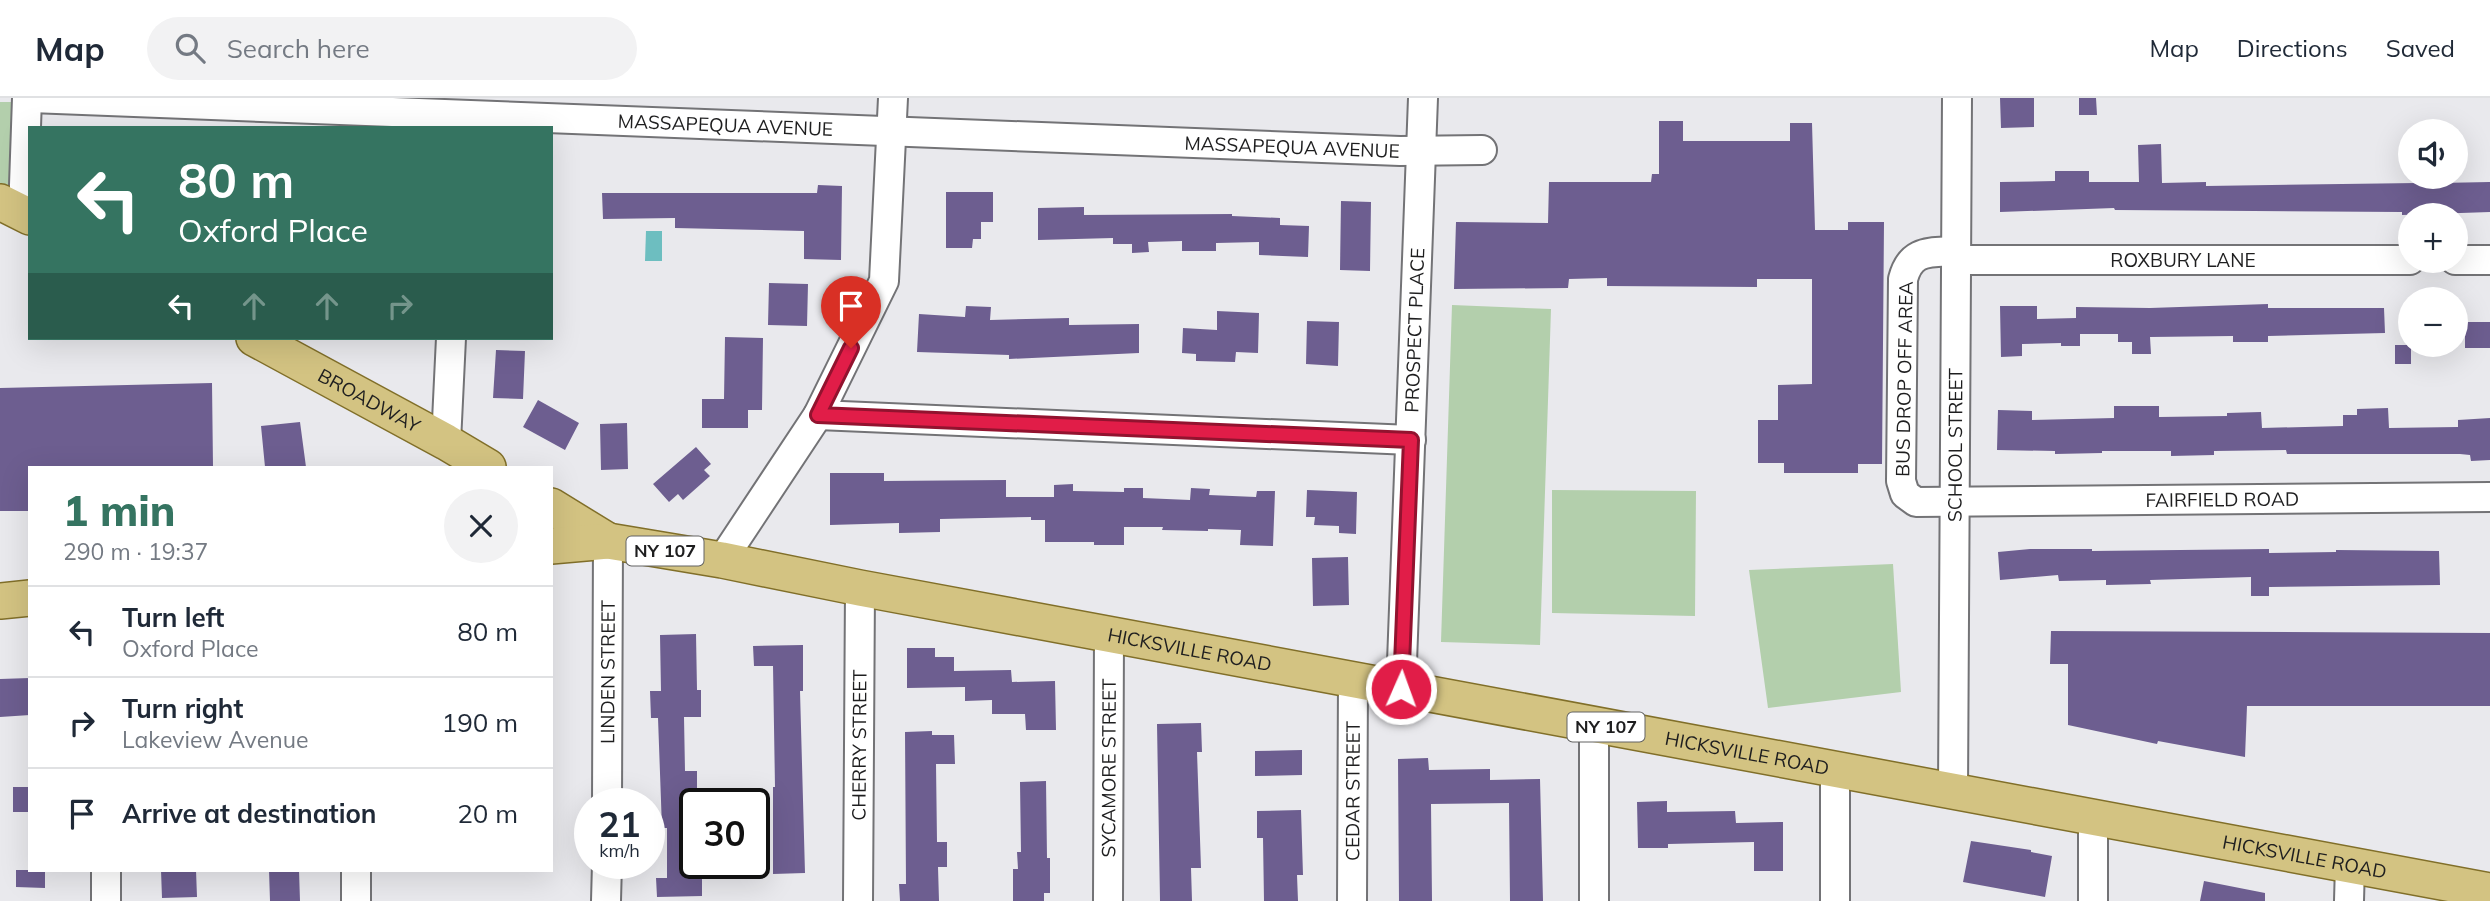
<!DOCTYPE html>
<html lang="en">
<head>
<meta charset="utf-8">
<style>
	:root { --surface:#fff; --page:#f2f2f3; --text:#1f2937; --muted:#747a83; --line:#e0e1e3; --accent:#357461 }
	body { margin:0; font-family:Mulish,sans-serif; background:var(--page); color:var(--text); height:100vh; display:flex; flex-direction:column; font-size:26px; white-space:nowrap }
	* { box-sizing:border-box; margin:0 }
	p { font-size:23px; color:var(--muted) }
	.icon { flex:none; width:38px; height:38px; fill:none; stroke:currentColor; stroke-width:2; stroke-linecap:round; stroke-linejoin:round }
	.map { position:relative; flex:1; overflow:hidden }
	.panel { position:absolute; left:28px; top:368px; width:525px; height:406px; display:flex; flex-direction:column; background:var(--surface); border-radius:0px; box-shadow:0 7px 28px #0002 }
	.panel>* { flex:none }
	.banner { position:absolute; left:28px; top:28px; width:525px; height:214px; border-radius:0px; box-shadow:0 7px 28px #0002; background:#357461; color:#fff; overflow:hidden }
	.fabs { position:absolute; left:2398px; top:21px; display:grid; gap:14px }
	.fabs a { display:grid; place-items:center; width:70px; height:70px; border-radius:50%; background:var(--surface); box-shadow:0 7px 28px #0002; font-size:35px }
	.speed { position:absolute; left:574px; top:690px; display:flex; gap:14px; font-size:35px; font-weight:700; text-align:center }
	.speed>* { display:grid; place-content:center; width:91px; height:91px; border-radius:50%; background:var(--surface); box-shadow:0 7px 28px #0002; line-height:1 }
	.speed small { font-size:18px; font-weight:400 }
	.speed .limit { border:4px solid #111; border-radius:10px; background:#fff; color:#111 }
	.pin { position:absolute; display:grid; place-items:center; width:60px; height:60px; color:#fff; margin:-72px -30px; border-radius:50% 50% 50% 0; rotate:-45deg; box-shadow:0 0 7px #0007 }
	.pin .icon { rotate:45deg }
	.me { position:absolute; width:77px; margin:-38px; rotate:2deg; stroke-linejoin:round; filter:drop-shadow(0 0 5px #0008) }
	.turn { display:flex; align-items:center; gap:24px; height:147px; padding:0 35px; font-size:32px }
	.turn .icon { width:91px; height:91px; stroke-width:2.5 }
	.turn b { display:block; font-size:49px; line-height:60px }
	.lanes { display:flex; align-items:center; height:66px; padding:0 35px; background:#0003; justify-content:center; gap:35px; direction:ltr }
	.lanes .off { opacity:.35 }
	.round { display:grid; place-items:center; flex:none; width:74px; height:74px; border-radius:37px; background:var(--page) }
	.headline { display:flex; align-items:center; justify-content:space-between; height:119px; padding:0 35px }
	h1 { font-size:42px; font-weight:800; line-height:52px; color:var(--accent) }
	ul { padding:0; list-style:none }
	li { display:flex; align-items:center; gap:21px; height:91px; padding:0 35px; border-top:2px solid var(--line) }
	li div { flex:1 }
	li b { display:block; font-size:26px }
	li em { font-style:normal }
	header { display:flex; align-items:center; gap:42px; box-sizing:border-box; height:98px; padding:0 35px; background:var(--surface); border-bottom:2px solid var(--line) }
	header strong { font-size:33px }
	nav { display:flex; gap:38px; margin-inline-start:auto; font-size:24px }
	.search { width:490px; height:63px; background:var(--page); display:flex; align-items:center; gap:18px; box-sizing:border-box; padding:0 24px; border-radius:38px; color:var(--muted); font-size:26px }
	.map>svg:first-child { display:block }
</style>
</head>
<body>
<header>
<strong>Map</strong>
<div class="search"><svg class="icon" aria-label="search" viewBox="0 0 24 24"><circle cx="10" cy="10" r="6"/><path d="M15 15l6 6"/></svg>Search here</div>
<nav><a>Map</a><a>Directions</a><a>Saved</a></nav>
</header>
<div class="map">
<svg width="2490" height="803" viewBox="0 0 2490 803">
	<rect width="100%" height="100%" fill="#e9e9ed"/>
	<!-- green -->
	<path fill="#b3cfac" d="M0 4H23L20 109 0 99Z
		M1452 207 1551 211 1540 547 1441 544Z
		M1552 392 1696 393 1695 518 1552 515Z
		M1893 466 1901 594 1768 610 1749 472Z"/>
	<!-- water -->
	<path fill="#6dbec0" d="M646 133H662V163H645Z"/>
	<!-- building -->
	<path fill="#6d5e90" d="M2000 0H2034V29L2001 30Z
		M2079 0H2096L2097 17H2079Z
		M1659 23H1683V43H1790V25H1812L1815 132H1848V124H1884L1882 366H1858V375H1784V365H1758V322H1778V287L1812 286V181H1757V189L1607 188V180L1569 181 1568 190 1454 191 1456 124 1548 125 1549 84H1651L1652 76H1659Z
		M2161 46 2162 85 2206 84V88L2417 85V79H2441L2440 85 2490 84V114L2402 117V114L2115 112 2114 110 2000 114V84L2055 83V73H2089V84H2139L2138 47Z
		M818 87 842 88 841 162 804 161V133L675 130V120L603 121 602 95H817Z
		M946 94H993V124H981V141H973L972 150H946Z
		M1341 103 1371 104 1370 173 1340 172Z
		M1084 109V117L1232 116V118L1280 120V127L1309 128 1308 159 1259 157V144L1216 145V153H1182V143L1148 144 1149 154 1132 155V146H1113V140L1038 142V110Z
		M769 185 808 186 807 228 768 227Z
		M2268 206V210H2384L2385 235 2268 238V244H2233V238L2150 239 2151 256H2132V244H2118V236H2080V248H2061V245L2022 246V258L2001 259 2000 208H2037V221L2076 220V209L2150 210Z
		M966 208 991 209 990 222 1069 220V227L1139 226V255L1009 261V257L917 254 919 216 965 219Z
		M1217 213 1259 215 1258 255 1236 254 1235 264 1196 263V256L1182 255 1183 230 1217 232Z
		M1307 223 1339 224 1338 268 1306 266Z
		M2465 224H2490V250H2465Z
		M725 239 763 240 762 312H748V330H702V301H724Z
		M2395 247H2411V266H2395Z
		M496 252 525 253 523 301 493 300Z
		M212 285 213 369H30V413H0V290Z
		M538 302 579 325 565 352 523 329Z
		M2114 308H2159V319L2227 318V315L2261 314 2262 330 2343 328V317H2357V311L2388 310 2389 330 2458 329V322L2490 320V362L2471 363 2470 357 2460 356H2287L2286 352 2214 353V357L2171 358V353H2102V355L2055 356V353L1997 352 1998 312 2032 313V322L2114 320Z
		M300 324 306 369H265L261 328Z
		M627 325 628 371 601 372 600 326Z
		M696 349 711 366 704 372 710 378 683 402 678 396 669 404 653 386Z
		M830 375H884V383L1006 382V399H1054V387L1073 386V393L1124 394V390H1143V400L1190 402 1191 390 1210 391 1209 397 1256 399 1257 393H1275L1273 448 1240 447 1241 432 1208 431V433L1162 432 1163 429H1124V447H1094V444H1045V422H1031V419L940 421V434L899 435V425L830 427Z
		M1307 392 1357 394 1356 436 1339 435V428L1314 427 1315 419H1306Z
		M2030 451H2092V453L2269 451V455L2336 454V452L2439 453 2440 487 2269 489V498H2251V479L2150 482 2151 486 2106 487V482L2059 483 2058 477 2000 482 1998 454Z
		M1348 459 1349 507 1313 508 1312 460Z
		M2051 533 2490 535V608H2247L2245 659 2158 643 2157 646 2068 627V566H2050Z
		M696 536 697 592H701V619H684L685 673H697V692H695V765H702V798L657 799 656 780H667V730H662L658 620H651L650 593H661L660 537Z
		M803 547V593H800L805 775 773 776V689H775L773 568H754L753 548Z
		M907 550H935V559H954V573L1011 572 1012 584 1055 583 1056 632H1026L1025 616H992V602L965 603V589L907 590Z
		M30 580V617L0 619V581Z
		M1201 625 1202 654H1197L1201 770H1191L1192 803H1160L1157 626Z
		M932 633V637H954L955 666H936L937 744H947V769H938L939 803H900L899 786H906L905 634Z
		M1302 652V677L1255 678V653Z
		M1428 660 1429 672 1490 671V682L1540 681 1543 803H1510L1509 705 1431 706 1432 803H1399L1398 661Z
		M1046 683 1047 760H1050V795H1044V803H1013V771H1018L1017 754H1021L1020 684Z
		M13 689H30V714H13Z
		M1667 703V714L1735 713 1736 725 1783 724V773H1754V744L1668 746V750H1638L1637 704Z
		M1301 712 1303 777H1297L1298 803H1264L1263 740H1257V713Z
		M1971 743 2031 752V754L2052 758 2045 799 1963 784Z
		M16 772H45V790L16 789Z
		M161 772H196L197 799 162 800Z
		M269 772H299L300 803H270Z
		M2204 783 2265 795V803H2200Z"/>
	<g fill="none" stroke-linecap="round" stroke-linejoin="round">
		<defs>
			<g id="minor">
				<path id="s1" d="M31 0 1400 53 1482 52"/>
				<path d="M23 116 27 0"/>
				<path id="s2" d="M1956 153C1929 155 1911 151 1903 181L1901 383 1905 396 1916 404 2490 399"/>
				<path id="s3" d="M1955 162H2410"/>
				<path d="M2455 162H2490"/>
				<path d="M818 317 1411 342"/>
				<path d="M446 344 451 240"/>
				<path d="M722 462 818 317 884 183 893 0"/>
				<path id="s4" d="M1401 591 1423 0"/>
				<path id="s5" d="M1953 693 1957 0"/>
				<path id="s6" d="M607 705 608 443"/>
				<path d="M106 803V772"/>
				<path d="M356 803V772"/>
				<path d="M606 803 607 765"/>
				<path id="s7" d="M858 803 860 490"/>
				<path id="s8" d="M1108 803 1109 536"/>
				<path id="s9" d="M1352 803 1353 582"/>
				<path d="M1594 803V627"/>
				<path d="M1835 803V672"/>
				<path d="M2093 803V720"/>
				<path d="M2349 803 2350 767"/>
			</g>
			<g id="major">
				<path d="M0 104 30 119"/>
				<path id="s10" d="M254 240 446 344 488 369"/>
				<path d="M551 408 608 443"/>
				<path id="s11" d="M551 448 608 443 722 462 860 490 2490 793"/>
				<path d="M0 503 30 500"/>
			</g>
		</defs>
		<!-- minor casing -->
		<use href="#minor" stroke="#737376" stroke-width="32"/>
		<!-- major casing -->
		<use href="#major" stroke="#816f29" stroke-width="38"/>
		<!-- minor -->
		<use href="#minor" stroke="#fff" stroke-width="28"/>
		<!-- major -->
		<use href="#major" stroke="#d3c382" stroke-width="35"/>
	</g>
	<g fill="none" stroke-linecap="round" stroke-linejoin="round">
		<defs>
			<path id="route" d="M851 250 818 317 1411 342 1401 591"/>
		</defs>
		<!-- route casing -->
		<use href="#route" stroke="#92132f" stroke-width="18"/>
		<!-- route -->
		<use href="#route" stroke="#e11d48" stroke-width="12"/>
	</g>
	<g text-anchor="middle" stroke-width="7" stroke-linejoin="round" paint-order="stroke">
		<!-- shield labels -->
		<g fill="#fff" stroke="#626262" stroke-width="2">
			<rect x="626.5" y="438.5" width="77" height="29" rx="5"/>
			<rect x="1567.5" y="614.5" width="77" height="29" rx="5"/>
		</g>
		<g font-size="18" font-weight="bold" fill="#1e1e1f">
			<text x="665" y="459">NY 107</text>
			<text x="1606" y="635">NY 107</text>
		</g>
		<!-- street labels -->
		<g font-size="19" fill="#1e1e1f" stroke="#fff">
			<text dy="7" stroke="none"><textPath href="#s1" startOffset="695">MASSAPEQUA AVENUE</textPath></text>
			<text dy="7" stroke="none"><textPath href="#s1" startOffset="1262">MASSAPEQUA AVENUE</textPath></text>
			<text dy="7" stroke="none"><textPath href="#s3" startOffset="228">ROXBURY LANE</textPath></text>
			<text dy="7" stroke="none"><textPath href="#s4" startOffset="359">PROSPECT PLACE</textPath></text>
			<text transform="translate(1904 281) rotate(-89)" y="7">BUS DROP OFF AREA</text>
			<text dy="7" stroke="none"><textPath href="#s10" startOffset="131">BROADWAY</textPath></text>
			<text dy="7" stroke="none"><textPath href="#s5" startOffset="346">SCHOOL STREET</textPath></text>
			<text dy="7" stroke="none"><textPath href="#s2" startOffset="602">FAIRFIELD ROAD</textPath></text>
			<text dy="7" stroke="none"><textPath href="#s11" startOffset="649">HICKSVILLE ROAD</textPath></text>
			<text dy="7" stroke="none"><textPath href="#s6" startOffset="131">LINDEN STREET</textPath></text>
			<text dy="7" stroke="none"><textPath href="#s7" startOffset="156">CHERRY STREET</textPath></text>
			<text dy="7" stroke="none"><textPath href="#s11" startOffset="1216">HICKSVILLE ROAD</textPath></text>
			<text dy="7" stroke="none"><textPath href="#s8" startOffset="133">SYCAMORE STREET</textPath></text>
			<text dy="7" stroke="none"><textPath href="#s9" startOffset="110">CEDAR STREET</textPath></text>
			<text dy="7" stroke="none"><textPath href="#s11" startOffset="1783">HICKSVILLE ROAD</textPath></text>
		</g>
	</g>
</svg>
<div class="fabs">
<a><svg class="icon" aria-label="sound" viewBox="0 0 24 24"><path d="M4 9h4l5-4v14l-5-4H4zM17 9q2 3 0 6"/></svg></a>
<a>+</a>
<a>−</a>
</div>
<div class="speed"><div>21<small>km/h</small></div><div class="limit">30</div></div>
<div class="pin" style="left:851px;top:250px;background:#d93025"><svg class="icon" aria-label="arrive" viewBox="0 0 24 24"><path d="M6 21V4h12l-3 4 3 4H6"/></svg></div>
<svg class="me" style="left:1401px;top:591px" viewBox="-20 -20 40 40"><circle r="17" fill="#e11d48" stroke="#fff" stroke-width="3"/><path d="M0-11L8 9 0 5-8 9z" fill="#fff"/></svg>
<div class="banner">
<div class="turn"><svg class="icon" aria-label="left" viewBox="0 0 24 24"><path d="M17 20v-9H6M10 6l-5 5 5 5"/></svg><div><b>80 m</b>Oxford Place</div></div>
<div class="lanes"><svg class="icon" aria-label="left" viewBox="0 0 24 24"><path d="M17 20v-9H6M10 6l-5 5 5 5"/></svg><svg class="icon off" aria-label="ahead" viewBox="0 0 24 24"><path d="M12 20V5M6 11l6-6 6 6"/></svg><svg class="icon off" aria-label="ahead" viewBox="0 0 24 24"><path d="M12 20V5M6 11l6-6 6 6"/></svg><svg class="icon off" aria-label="right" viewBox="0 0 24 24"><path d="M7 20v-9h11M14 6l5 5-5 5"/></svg></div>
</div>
<section class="panel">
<div class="headline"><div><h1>1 min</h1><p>290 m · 19:37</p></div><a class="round"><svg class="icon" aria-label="close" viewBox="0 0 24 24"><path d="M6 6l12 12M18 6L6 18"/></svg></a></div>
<ul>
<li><svg class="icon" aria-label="left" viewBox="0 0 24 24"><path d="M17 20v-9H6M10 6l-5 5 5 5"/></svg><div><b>Turn left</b><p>Oxford Place</p></div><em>80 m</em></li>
<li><svg class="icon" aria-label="right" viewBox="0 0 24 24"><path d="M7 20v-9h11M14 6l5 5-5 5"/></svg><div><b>Turn right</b><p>Lakeview Avenue</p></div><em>190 m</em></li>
<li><svg class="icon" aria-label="arrive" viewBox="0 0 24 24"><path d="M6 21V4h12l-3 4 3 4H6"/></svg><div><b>Arrive at destination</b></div><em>20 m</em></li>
</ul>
</section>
</div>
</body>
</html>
